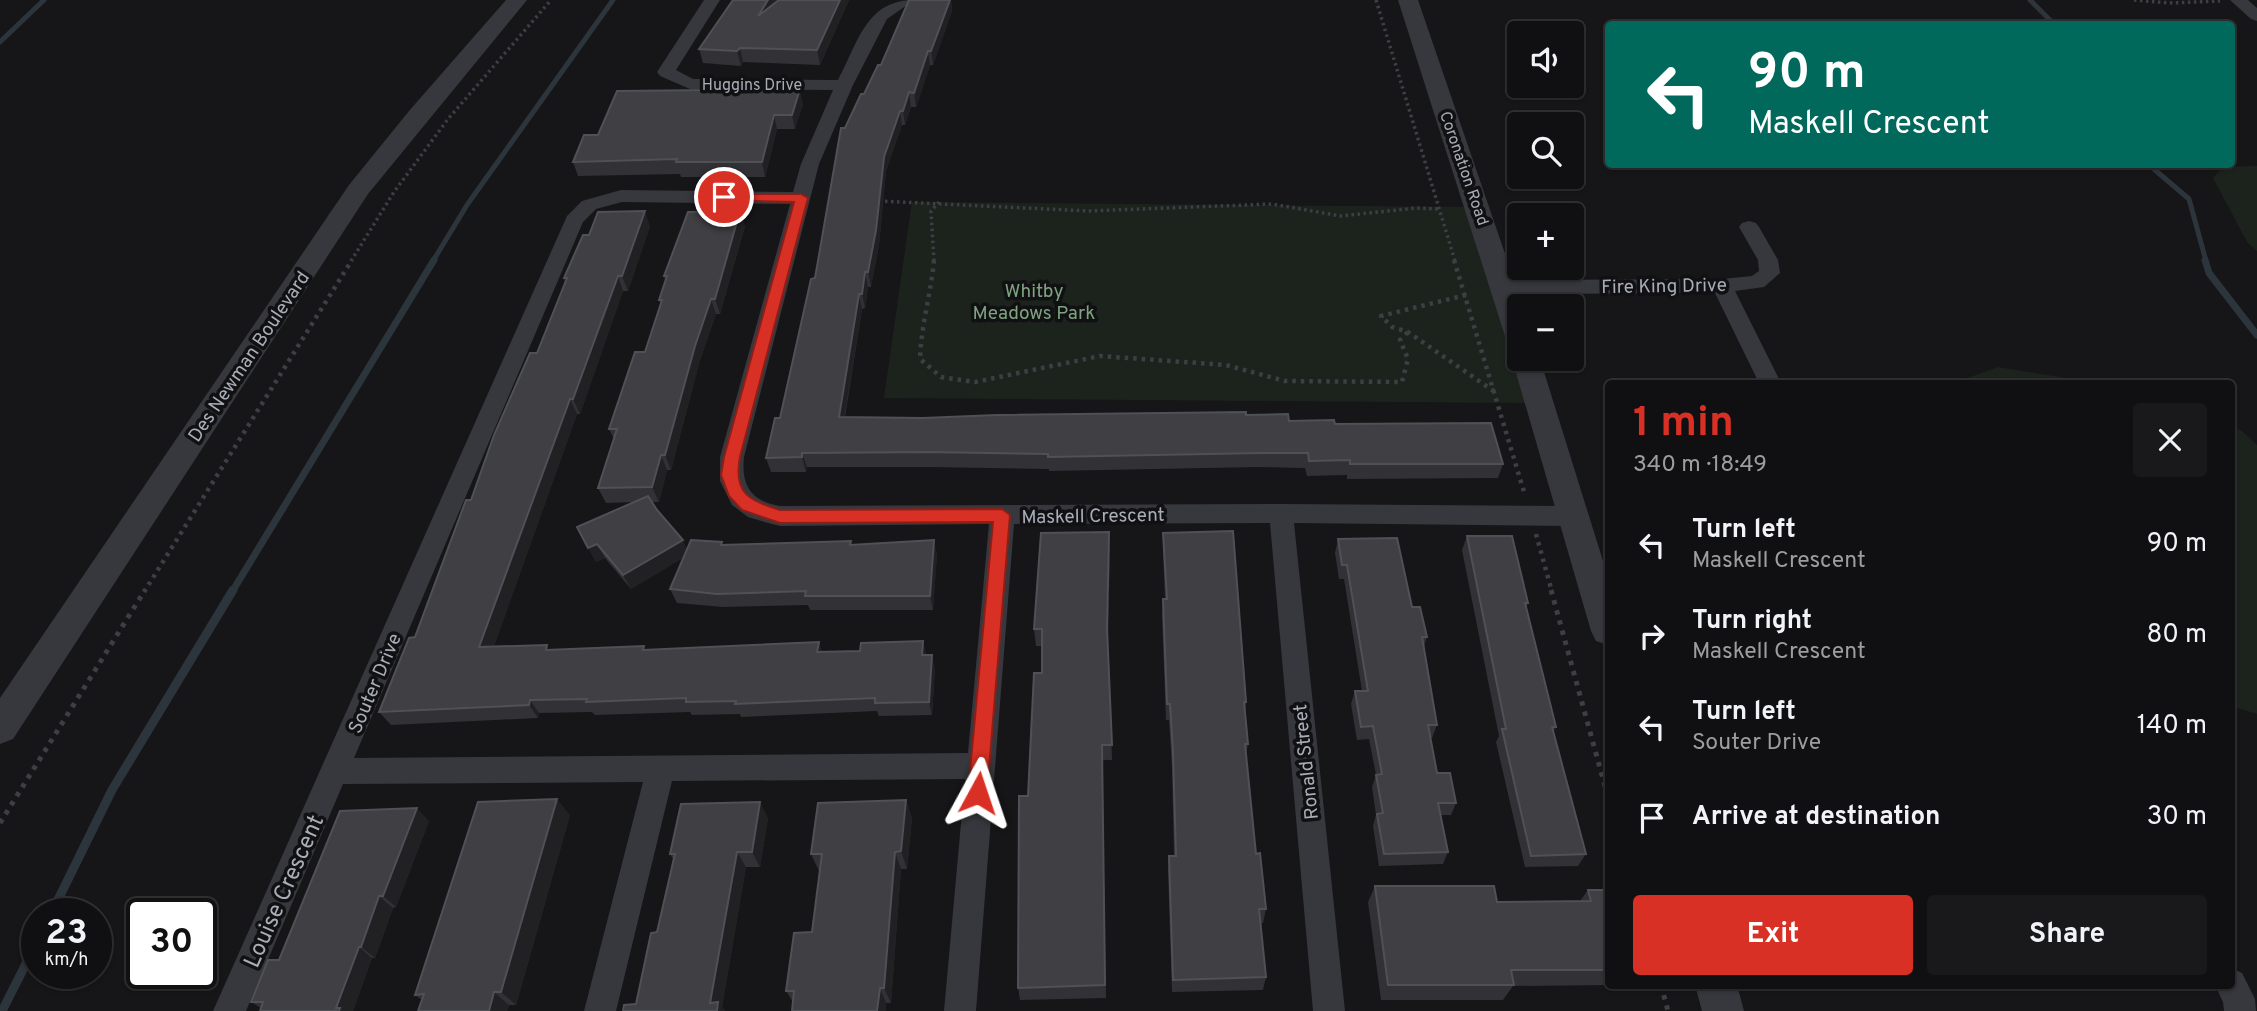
<!DOCTYPE html>
<html lang="en">
<head>
<meta charset="utf-8">
<style>
	:root { --surface:#101012; --page:#19191b; --text:#f1f3f6; --muted:#9c9d9f; --line:#303032; --accent:#d93025 }
	body { margin:0; font-family:Overpass,sans-serif; background:var(--page); color:var(--text); height:100vh; display:flex; flex-direction:column; font-size:26px; white-space:nowrap }
	* { box-sizing:border-box; margin:0 }
	p { font-size:23px; color:var(--muted) }
	.icon { flex:none; width:38px; height:38px; fill:none; stroke:currentColor; stroke-width:2; stroke-linecap:round; stroke-linejoin:round }
	.map { position:relative; flex:1; overflow:hidden }
	.sheet { position:absolute; left:1605px; top:380px; width:630px; height:609px; display:flex; flex-direction:column; background:var(--surface); border-radius:7px; box-shadow:0 2px 5px #0004,0 0 0 2px var(--line) }
	.sheet>* { flex:none }
	.guide { position:absolute; left:1605px; top:21px; width:630px; height:147px; border-radius:7px; box-shadow:0 2px 5px #0004,0 0 0 2px var(--line); background:#00695c; color:#fff; overflow:hidden }
	.controls { position:absolute; left:1507px; top:21px; display:grid; gap:14px }
	.controls a { display:grid; place-items:center; width:77px; height:77px; border-radius:7px; background:var(--surface); box-shadow:0 2px 5px #0004,0 0 0 2px var(--line); font-size:35px }
	.speed { position:absolute; left:21px; top:898px; display:flex; gap:14px; font-size:35px; font-weight:700; text-align:center }
	.speed>* { display:grid; place-content:center; width:91px; height:91px; border-radius:50%; background:var(--surface); box-shadow:0 2px 5px #0004,0 0 0 2px var(--line); line-height:1 }
	.speed small { font-size:18px; font-weight:400 }
	.speed .limit { border:4px solid #111; border-radius:10px; background:#fff; color:#111 }
	.pin { position:absolute; display:grid; place-items:center; width:60px; height:60px; color:#fff; margin:-30px; border:4px solid #fff; border-radius:50%; box-shadow:0 2px 7px #0007 }
	.me { position:absolute; width:77px; margin:-38px; rotate:5deg; stroke-linejoin:round; filter:drop-shadow(0 0 5px #0008) }
	.turn { display:flex; align-items:center; gap:24px; height:147px; padding:0 28px; font-size:32px }
	.turn .icon { width:91px; height:91px; stroke-width:2.5 }
	.turn b { display:block; font-size:49px; line-height:60px }
	.round { display:grid; place-items:center; flex:none; width:74px; height:74px; border-radius:7px; background:var(--page) }
	.head { display:flex; align-items:center; justify-content:space-between; height:119px; padding:0 28px }
	h1 { font-size:42px; font-weight:700; line-height:52px; color:var(--accent) }
	.button { display:flex; gap:14px; margin-top:auto; padding:14px 28px }
	.button a { flex:1; height:80px; border-radius:7px; background:var(--accent); color:#fff; font-size:28px; font-weight:700; line-height:80px; text-align:center }
	.button a+a { background:var(--page); color:var(--text) }
	ul { padding:0; list-style:none }
	li { display:flex; align-items:center; gap:21px; height:91px; padding:0 28px }
	li div { flex:1 }
	li b { display:block; font-size:26px }
	li em { font-style:normal }
	.map>svg:first-child { display:block }
</style>
</head>
<body>
<div class="map">
<svg width="2257" height="1011" viewBox="0 0 2257 1011">
	<rect width="100%" height="100%" fill="#161618"/>
	<!-- green -->
	<path fill="#1c231d" d="M2257 166V251L2247 242 2213 178 2223 167Z
		M912 202 1478 207 1519 338V359H1525L1539 403 884 398Z
		M1998 367 2095 383H1954Z
		M2231 426 2242 431 2257 445V714L2231 706Z"/>
	<g fill="none" stroke-linecap="round" stroke-linejoin="round">
		<!-- stream-far2 -->
		<path stroke="#2c353c" stroke-width="5" d="M2030 0 2054 24
			M0 42 44 0
			M2148 164 2189 199 2206 261
			M433 261 467 205 613 0"/>
		<!-- stream-far1 -->
		<path stroke="#2c353c" stroke-width="7" d="M2205 260 2209 273 2257 335
			M232 592 434 260"/>
		<!-- stream -->
		<path stroke="#2c353c" stroke-width="9" d="M51 914 112 790 233 590
			M2 1011 37 942"/>
		<!-- path-far2 -->
		<path stroke="#3d3f44" stroke-width="3.5" stroke-dasharray="2.5 3.5" stroke-linecap="butt" d="M1376 0 1455 261
			M2134 0 2169 3 2220 1
			M879 201 1088 211 1272 204 1341 216 1416 208 1439 209
			M351 261 394 192 448 119 551 0
			M934 261 931 211 939 202"/>
		<!-- path-far1 -->
		<path stroke="#3d3f44" stroke-width="4.5" stroke-dasharray="3.5 5" stroke-linecap="butt" d="M934 260C931 294 921 325 920 359L941 377 975 382 1100 356 1226 365 1285 381 1402 382 1408 359 1400 340 1408 332
			M1454 260 1525 495
			M1466 295 1381 316 1392 327 1408 332 1495 392
			M1536 534 1552 592
			M144 592 352 260"/>
		<!-- path -->
		<path stroke="#3d3f44" stroke-width="5" stroke-dasharray="4.5 6" stroke-linecap="butt" d="M1551 590 1608 797
			M0 823 145 590
			M1661 985 1668 1011"/>
		<!-- minor -->
		<path fill="#37383d" fill-rule="evenodd" d="M704 0H720L676 70 693 79 838 80C858 43 866 0 914 0L887 19 853 85 819 164 744 457C741 486 751 501 780 506L1281 504 1573 506 1582 509 1585 516 1582 523 1573 526 1294 523 1345 1011H1313L1270 523 1014 524 976 1011H944L965 779 672 781 616 1011H584L643 782 343 784 246 1011H213L567 216 582 201 621 190 793 192 801 164 833 90 690 89 660 76 657 72ZM622 202 790 204 720 457V481L732 505 748 517 768 523 780 526 989 524 968 753 354 758 583 222 596 209Z
			M2230 0H2248L2257 8V21L2251 19Z
			M1749 221 1756 223 1759 227 1778 260 1780 273 1764 287 1735 291 1781 383H1759L1715 293 1504 294 1497 292 1494 287 1497 282 1504 280 1722 279 1752 276 1759 271 1758 260 1739 227 1742 223Z
			M2231 968 2242 973 2255 999 2256 1011H2224L2223 1002 2215 985H2231Z"/>
		<!-- tertiary -->
		<path fill="#37383d" fill-rule="evenodd" d="M506 0H527L368 194 13 739 0 744V698L349 185 409 111Z
			M1398 0H1418L1523 306H1519V345L1509 343 1505 336Z
			M1519 351V359H1540L1608 577V645L1596 641 1591 631 1512 359Z
			M1695 985H1737L1744 1011H1702Z"/>
	</g>
	<!-- wall -->
	<path fill="#323236" d="M733 0H849L820 65 743 62 741 66 703 63 699 49Z
		M909 0H951L952 11 933 65H930L916 107H911L905 125H902L886 171 879 245 871 287H868L865 308 862 309 845 417 923 418 1246 415 1289 421 1335 424 1503 464 1498 478 1347 479V475L1307 476 1305 468 1259 467 1049 471V469L930 467H807L806 472H771L766 458 780 418 815 278 845 128 881 65Z
		M803 104 795 129H777L765 177H681L680 174 578 176 573 162 598 135Z
		M650 226 628 291H623L580 414H577L494 646 551 650H646L823 652 860 651 923 641 926 655 935 668 932 715 879 716 877 711 741 717 740 714 692 715 690 712 595 715 592 712 539 713 538 718 391 725 379 712 415 637 471 500 537 353 565 282 564 278 589 235Z
		M745 226 720 314H716L700 360 671 470H667L659 502H652L657 510 687 549 724 545H852L937 554 933 610H810L808 605 723 607 677 603 670 589 684 557 631 589 605 558 596 562 577 527 634 502 606 503 598 488 614 439 609 429 645 352 661 305 659 300 665 280 664 276Z
		M1163 533 1246 702 1245 713 1248 744 1246 755 1256 854 1266 909 1263 923H1260L1266 977 1263 990 1172 992 1168 870 1169 856H1174L1172 768 1169 720H1166L1162 616 1163 599H1165L1163 550Z
		M1467 536 1528 603 1526 608 1556 727 1553 732 1586 854 1578 866 1525 867 1496 742 1499 736 1462 550Z
		M1338 539 1412 607 1427 637 1424 646 1437 725 1432 738H1430L1437 773 1456 803 1451 815H1441L1448 852 1443 864 1379 866 1373 826 1376 815 1372 787 1376 775 1369 739 1357 740 1351 704 1355 691H1362L1344 579H1339L1335 553Z
		M1110 549 1108 639 1112 760H1102L1106 998 1020 1000 1018 988 1028 796 1042 673V646H1036L1034 629Z
		M906 800 912 818 907 869H901L891 1003 793 1002 786 991 812 932 820 871H819L811 854Z
		M570 815 516 1005H509L507 1011H418L422 1000 415 995Z
		M768 818 760 867H746L722 1007 725 1011H623L636 1004 657 932 673 859 670 854Z
		M429 821 396 907 393 908 375 958H372L353 1011H260L261 1008 251 1002 279 960Z
		M1375 886 1497 902 1580 901 1588 890H1608V985L1513 986 1503 1000H1381L1368 902Z"/>
	<!-- shaded-wall -->
	<path fill="#212124" d="M768 0H780L758 16Z
		M840 0H849L820 65 817 50Z
		M950 0H951L952 11 933 65 931 51Z
		M740 48 743 62 741 66 737 51Z
		M928 51 930 65 916 107 914 93Z
		M800 89 803 104 795 129 792 115Z
		M909 92 911 107 905 125 903 111Z
		M900 111 902 125 886 171 879 245 871 287 868 272 884 157Z
		M774 115 777 129 765 177 762 162Z
		M645 211 650 226 628 291 622 276Z
		M740 211 745 226 720 314 715 299Z
		M865 272 868 287 865 308 862 294Z
		M618 276 623 291 580 414 573 399Z
		M859 294 862 309 842 431 839 417Z
		M711 299 716 314 700 360 671 470 665 455 695 346Z
		M570 399 577 414 489 660 479 647Z
		M802 453 807 467 806 472 802 457Z
		M661 455 667 470 659 502 652 487Z
		M1109 532 1110 549 1108 644 1107 628Z
		M683 540 689 554 631 589 623 575Z
		M934 540 937 554 933 610 930 596Z
		M597 544 605 558 596 562 588 548Z
		M923 641 926 655H922Z
		M819 642 824 655 817 652Z
		M932 655 935 668 932 715 929 702Z
		M530 700 539 713 538 718 529 705Z
		M557 799 570 815 516 1005 501 992Z
		M906 800 912 818 907 869 901 851Z
		M760 802 768 818 760 867 752 852Z
		M417 808 429 821 396 907 383 896Z
		M737 852 746 867 722 1007 725 1011H717L710 1003Z
		M895 852 901 869 891 1003 884 988Z
		M379 896 393 908 375 958 361 947Z
		M359 947 372 958 353 1011H339L336 1008Z
		M880 988 886 1003V1011H877Z
		M494 992 509 1005 507 1011H489Z"/>
	<!-- building -->
	<path fill="#3f3f44" stroke="#4f5156" stroke-width="2" d="M733 0H768L758 16 779 0H840L817 50 740 48 737 51 699 49Z
		M909 0H950L931 51H928L914 93 909 92 903 111H900L884 157 876 230 868 272H865L862 294H859L839 417 923 418 997 415 1246 412V415L1288 414 1289 421 1334 420 1335 424 1491 423 1503 464H1350V460L1309 461 1308 453H1261L1048 457V454L928 452 802 453V457L766 458 775 418H780L811 279 815 278 841 128H845L861 94H864L878 65H881Z
		M800 89 792 115H774L762 162H676L677 159 573 162 584 135H598L617 91Z
		M645 211 622 276H618L573 399H570L479 647 547 645 546 650 644 646 643 650 819 642 817 652 860 651 861 643 923 641 922 655H932L929 702 875 703V698L735 704 736 701 686 702V698L586 702 587 699 530 700 529 705 379 712 409 638 415 637 466 500H471L494 435 530 353H537L567 278H564L583 235H589L598 212Z
		M740 211 715 299H711L695 346 665 455H661L652 487 598 488 617 429H609L635 352H645L662 300H659L667 276H664L688 212Z
		M648 496 657 510 683 540 623 575 597 544 588 548 577 527Z
		M1233 531 1246 702H1244L1248 744H1245L1256 854 1260 853 1266 909H1259L1266 977 1173 980 1169 856H1176L1173 752 1170 704H1167L1163 599H1167L1163 533Z
		M1109 532 1107 628 1112 745H1102L1105 985 1018 988 1019 796H1028L1034 673H1042V629H1034L1041 533Z
		M1467 536H1512L1528 603H1525L1556 727H1552L1586 854 1531 856 1502 729H1506Z
		M1397 538 1412 607H1420L1427 637H1422L1437 725H1428L1437 773H1450L1456 803H1438L1448 852 1384 854 1377 814 1383 813 1376 775 1382 774 1373 726 1361 727 1355 691H1368L1347 565H1342L1338 539Z
		M691 540 722 542 721 545 851 541 850 545 934 540 930 596H805L806 591 717 594 670 589Z
		M557 799 501 992H494L489 1011H418L424 994 415 995 478 802Z
		M906 800 901 851 895 852 884 988H880L877 1011H792L794 991H786L794 933 812 932 822 854H811L818 803Z
		M760 802 752 852H737L710 1003 718 1002 717 1011H623L624 1005 636 1004 651 933 657 932 675 854H670L681 804Z
		M417 808 383 896H379L361 947H359L336 1008H340L339 1011H260L263 1002H251L268 960H279L340 811Z
		M1375 886H1494L1497 902 1591 901 1588 890H1608V970H1511L1514 985H1388Z"/>
	<!-- route -->
	<path fill="#d93025" stroke="#8d1f18" stroke-width="2" d="M724 194H801L808 198 740 457C733 494 749 500 780 510L1002 509 1010 515 987 793 985 799 978 802 971 799 968 793 993 522 780 523 742 510 729 496 721 475 724 457 794 202 719 200 718 197Z"/>
	<g text-anchor="middle" stroke-width="7" stroke-linejoin="round" paint-order="stroke">
		<!-- far-street labels -->
		<g font-size="16" fill="#a8adb8" stroke="#111113">
			<text x="752" y="90">Huggins Drive</text>
			<text transform="translate(1465 168) rotate(71)" y="6">Coronation Road</text>
		</g>
		<!-- street labels -->
		<g font-size="19" fill="#a8adb8" stroke="#111113">
			<text transform="translate(1664 285) rotate(-1)" y="7">Fire King Drive</text>
			<text transform="translate(248 356) rotate(-56)" y="7">Des Newman Boulevard</text>
			<text transform="translate(1093 515) rotate(-1)" y="7">Maskell Crescent</text>
			<text transform="translate(374 683) rotate(-67)" y="7">Souter Drive</text>
			<text transform="translate(1305 762) rotate(-96)" y="7">Ronald Street</text>
		</g>
		<!-- park labels -->
		<g font-size="19" fill="#7fa381" stroke="#111113">
			<text x="1034" y="297">Whitby<tspan x="1034" dy="22">Meadows Park</tspan></text>
		</g>
		<!-- near-street labels -->
		<g font-size="23" fill="#a8adb8" stroke="#111113">
			<text transform="translate(283 891) rotate(-66)" y="8">Louise Crescent</text>
		</g>
	</g>
</svg>
<div class="controls">
<a><svg class="icon" aria-label="sound" viewBox="0 0 24 24"><path d="M4 9h4l5-4v14l-5-4H4zM17 9q2 3 0 6"/></svg></a>
<a><svg class="icon" aria-label="search" viewBox="0 0 24 24"><circle cx="10" cy="10" r="6"/><path d="M15 15l6 6"/></svg></a>
<a>+</a>
<a>−</a>
</div>
<div class="speed"><div>23<small>km/h</small></div><div class="limit">30</div></div>
<div class="pin" style="left:724px;top:197px;background:#d93025"><svg class="icon" aria-label="arrive" viewBox="0 0 24 24"><path d="M6 21V4h12l-3 4 3 4H6"/></svg></div>
<svg class="me" style="left:978px;top:793px" viewBox="-20 -20 40 40"><path d="M0-17L14 15 0 8-14 15z" fill="#d93025" stroke="#fff" stroke-width="4"/></svg>
<div class="guide">
<div class="turn"><svg class="icon" aria-label="left" viewBox="0 0 24 24"><path d="M17 20v-9H6M10 6l-5 5 5 5"/></svg><div><b>90 m</b>Maskell Crescent</div></div>
</div>
<section class="sheet">
<div class="head"><div><h1>1 min</h1><p>340 m · 18:49</p></div><a class="round"><svg class="icon" aria-label="close" viewBox="0 0 24 24"><path d="M6 6l12 12M18 6L6 18"/></svg></a></div>
<ul>
<li><svg class="icon" aria-label="left" viewBox="0 0 24 24"><path d="M17 20v-9H6M10 6l-5 5 5 5"/></svg><div><b>Turn left</b><p>Maskell Crescent</p></div><em>90 m</em></li>
<li><svg class="icon" aria-label="right" viewBox="0 0 24 24"><path d="M7 20v-9h11M14 6l5 5-5 5"/></svg><div><b>Turn right</b><p>Maskell Crescent</p></div><em>80 m</em></li>
<li><svg class="icon" aria-label="left" viewBox="0 0 24 24"><path d="M17 20v-9H6M10 6l-5 5 5 5"/></svg><div><b>Turn left</b><p>Souter Drive</p></div><em>140 m</em></li>
<li><svg class="icon" aria-label="arrive" viewBox="0 0 24 24"><path d="M6 21V4h12l-3 4 3 4H6"/></svg><div><b>Arrive at destination</b></div><em>30 m</em></li>
</ul>
<div class="button"><a>Exit</a><a>Share</a></div>
</section>
</div>
</body>
</html>
